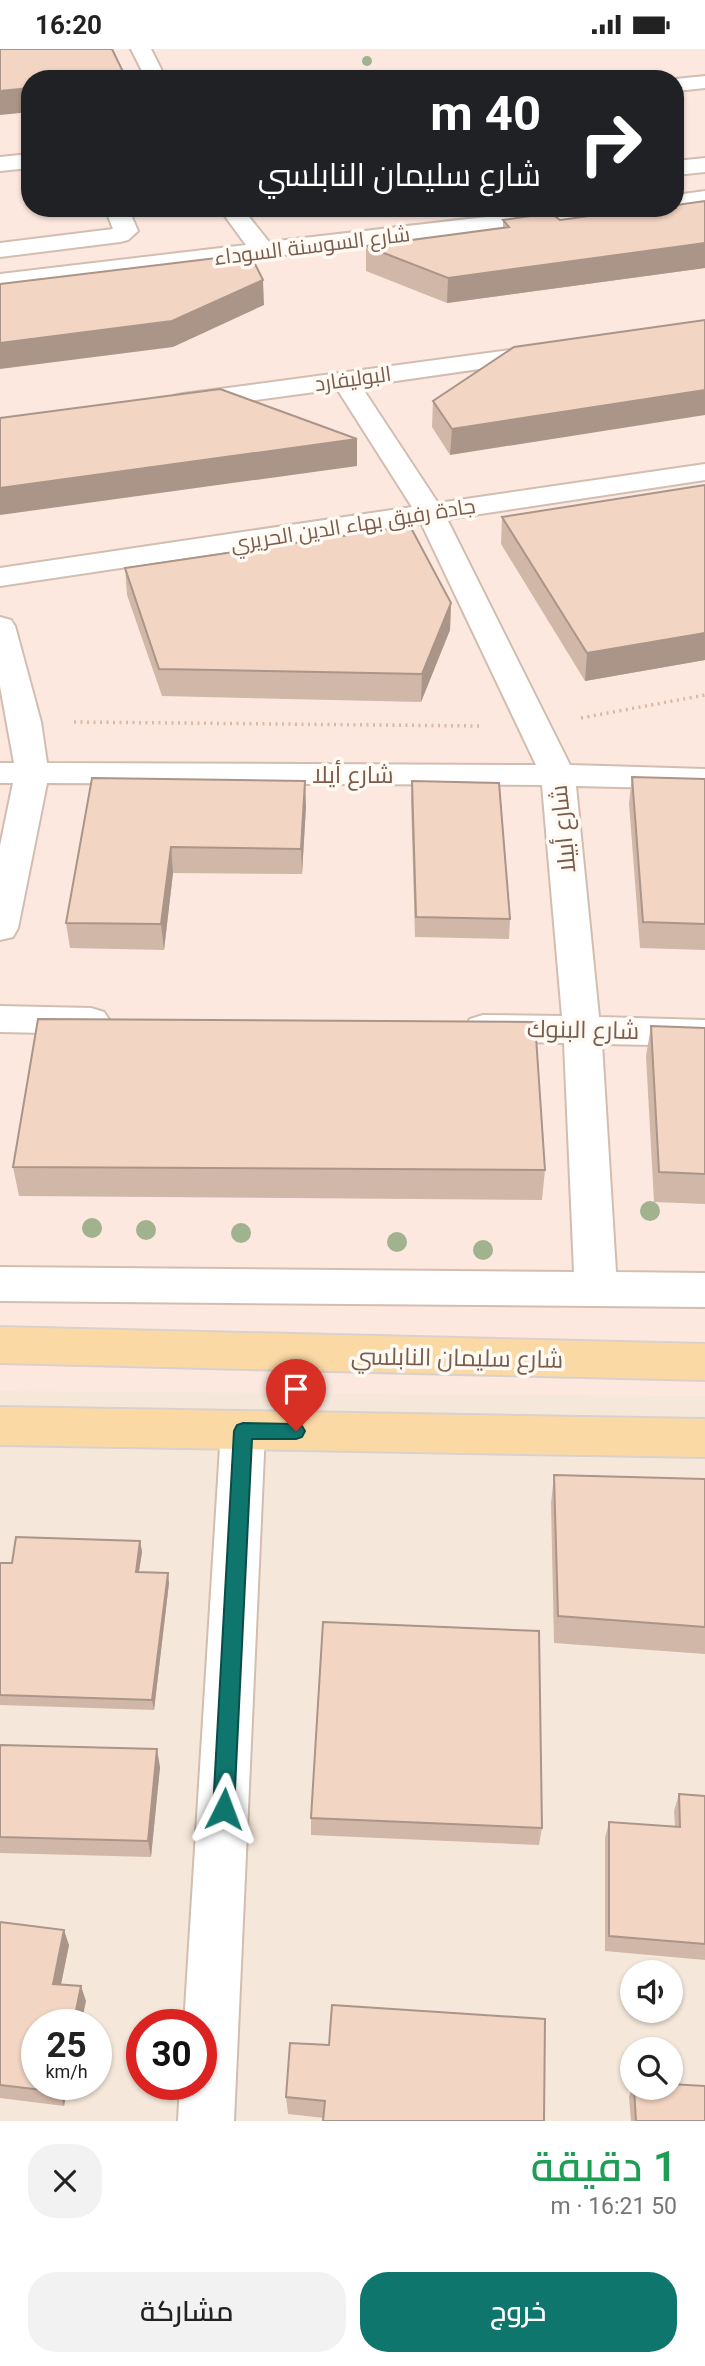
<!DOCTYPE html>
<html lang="ar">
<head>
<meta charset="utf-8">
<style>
	:root { --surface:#fff; --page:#f2f2f2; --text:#222; --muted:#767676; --accent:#0f766e }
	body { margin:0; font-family:Roboto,Cairo,sans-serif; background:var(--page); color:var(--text); direction:rtl; height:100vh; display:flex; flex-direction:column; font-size:26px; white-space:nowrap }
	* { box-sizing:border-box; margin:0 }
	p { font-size:23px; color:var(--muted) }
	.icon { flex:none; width:38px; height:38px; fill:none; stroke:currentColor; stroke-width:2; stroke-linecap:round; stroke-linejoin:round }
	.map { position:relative; height:2072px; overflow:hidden; direction:ltr }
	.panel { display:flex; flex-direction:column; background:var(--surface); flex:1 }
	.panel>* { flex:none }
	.guide { position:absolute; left:21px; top:21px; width:663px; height:147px; border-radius:28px; box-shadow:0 2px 5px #0004; direction:rtl; background:#202124; color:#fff; overflow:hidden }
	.fabs { position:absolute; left:620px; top:1911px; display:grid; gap:14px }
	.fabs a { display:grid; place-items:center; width:63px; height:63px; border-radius:50%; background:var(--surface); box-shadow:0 2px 5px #0004; font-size:35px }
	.speed { position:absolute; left:21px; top:1960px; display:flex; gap:14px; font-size:35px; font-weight:700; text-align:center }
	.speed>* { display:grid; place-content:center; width:91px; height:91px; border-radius:50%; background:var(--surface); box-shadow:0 2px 5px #0004; line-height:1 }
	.speed small { font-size:18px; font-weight:400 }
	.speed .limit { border:10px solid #d22; background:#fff; color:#111 }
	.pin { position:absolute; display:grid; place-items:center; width:60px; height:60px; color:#fff; margin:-72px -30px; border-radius:50% 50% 50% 0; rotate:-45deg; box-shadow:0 0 7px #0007 }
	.pin .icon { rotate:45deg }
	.me { position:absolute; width:77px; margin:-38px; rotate:3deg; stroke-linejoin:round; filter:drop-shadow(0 0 5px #0008) }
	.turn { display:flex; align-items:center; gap:24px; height:147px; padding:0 28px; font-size:32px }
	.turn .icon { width:91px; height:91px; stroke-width:2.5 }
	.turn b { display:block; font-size:49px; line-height:60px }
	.round { display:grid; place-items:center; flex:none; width:74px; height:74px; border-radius:28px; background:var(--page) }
	.head { display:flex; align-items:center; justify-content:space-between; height:119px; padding:0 28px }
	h1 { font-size:42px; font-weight:600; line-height:52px; color:#1e9e55 }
	.action { display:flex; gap:14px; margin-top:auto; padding:14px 28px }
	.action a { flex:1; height:80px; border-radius:28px; background:var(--accent); color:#fff; font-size:28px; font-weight:600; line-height:80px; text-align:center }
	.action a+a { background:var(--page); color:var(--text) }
	.status { display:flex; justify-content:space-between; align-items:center; height:49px; padding:0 35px; background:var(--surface); direction:ltr }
	.status svg { height:19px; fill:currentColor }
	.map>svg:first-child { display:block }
</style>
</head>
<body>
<div class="status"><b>16:20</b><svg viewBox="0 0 49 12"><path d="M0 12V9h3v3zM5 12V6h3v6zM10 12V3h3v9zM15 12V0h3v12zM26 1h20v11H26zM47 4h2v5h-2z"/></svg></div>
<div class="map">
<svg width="705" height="2072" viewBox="0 0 705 2072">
	<rect width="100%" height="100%" fill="#fdf6ec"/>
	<!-- residential -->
	<path fill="#f5e8da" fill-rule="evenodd" d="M0 0H705V2072H0ZM30 30H676V159H30ZM632 1923H670V1962H632ZM37 1976H96V2035H37ZM142 1976H201V2035H142ZM632 2000H670V2039H632Z"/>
	<!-- commercial -->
	<path fill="#fde8e0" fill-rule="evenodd" d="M0 0H705V1347L0 1342ZM30 30H676V159H30Z"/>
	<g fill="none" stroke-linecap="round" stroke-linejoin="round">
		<defs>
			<path id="minor" d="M131 0H151L166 30H146Z
				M705 27V39L676 42V30Z
				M30 105V119L0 122V108Z
				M705 109V123L676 126V112Z
				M705 142V156L676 160 674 159 676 146Z
				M105 159H128L138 182 128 191 120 193 0 208V194L113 180Z
				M219 159H242L269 193 563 159H635L624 166 0 239V225L246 196Z
				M547 296 556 299 560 304 556 309 361 337 438 454 705 415V431L447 470 570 716 705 720V740L576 737 599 968 705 971V997L602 995 616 1223 705 1224V1258L0 1252V1218L574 1223 564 994 483 992 470 988 464 979 470 970 483 966 562 967 542 736 47 734 18 879 13 888 0 891V797L13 734H0V714H14L0 637V568L11 571 15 577 41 673 47 714 536 716 421 474 0 537V519L412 458 337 340 183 361 174 359 170 353 174 347 183 345Z
				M0 957 91 959 104 963 110 972 104 981 91 985 0 983Z
				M243 1363 259 1369 265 1382 234 2072H178L180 2035H201V1976H184L221 1382 227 1369Z"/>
			<path id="major" d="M0 1278 705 1295V1331L0 1314Z
				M0 1358 705 1370V1408L0 1396Z"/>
		</defs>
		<!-- minor casing -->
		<use href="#minor" stroke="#d1beb0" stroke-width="4"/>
		<!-- major casing -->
		<use href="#major" stroke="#dad1cd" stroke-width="4"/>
		<!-- path -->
		<path stroke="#d9b8a5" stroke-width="3.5" stroke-dasharray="2 4.5" stroke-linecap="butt" d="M581 669 705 646
			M74 673 482 677"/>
		<!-- minor -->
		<use href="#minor" fill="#fff" fill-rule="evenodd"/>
		<!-- major -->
		<use href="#major" fill="#fbd9a5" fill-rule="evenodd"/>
	</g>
	<!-- trees -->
	<g fill="#a0b28e">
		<circle cx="367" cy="12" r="5"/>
		<circle cx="650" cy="1162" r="10"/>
		<circle cx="92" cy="1179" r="10"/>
		<circle cx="146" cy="1181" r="10"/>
		<circle cx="241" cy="1184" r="10"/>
		<circle cx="397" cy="1193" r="10"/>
		<circle cx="483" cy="1201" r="10"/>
	</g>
	<!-- wall -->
	<path fill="#d1b7a8" d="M705 152V219L447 254 366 222V197L503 179V171H560Z
		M514 298 450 406 432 378 433 352Z
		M705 436V611L585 632 501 495 502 468Z
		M125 519 451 554 450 581 421 653 162 647 127 546Z
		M632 728 705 730V901L640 899 629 754Z
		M92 729 306 757 302 825 173 824 164 901 70 899 66 874Z
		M412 732 510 870 509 890 415 888 411 752Z
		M651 977 705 979V1155L654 1153 646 1007Z
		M13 1118 545 1121 542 1151 19 1147Z
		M554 1426 705 1430V1605L554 1594 551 1454Z
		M140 1492 142 1503 139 1523 169 1534 154 1661 0 1656V1514H12Z
		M0 1696 160 1718 151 1808 0 1804Z
		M679 1745 705 1747V1911L605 1902V1789L609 1773 675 1777 674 1762Z
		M311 1769 542 1779 539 1796 311 1786Z
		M0 1873 69 1896 61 1935 86 1952 37 2035H68L64 2057 0 2049Z
		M329 1996 324 2069 288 2065 286 2048Z
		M632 2039H670L705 2072H631L629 2048Z"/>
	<!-- shaded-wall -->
	<path fill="#aa9588" d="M30 39V63L0 66V42Z
		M705 194V219L447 254 448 229Z
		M263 231 264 256 173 298 0 320V294Z
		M705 341V366L450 406 452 380Z
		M357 390V417L0 466V439Z
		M451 554 450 581 421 653 422 625Z
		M705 584V611L585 632 587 604Z
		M305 732 306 757 302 825 301 800Z
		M171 798 173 824 164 901 161 875Z
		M140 1492 142 1503 137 1534 136 1523Z
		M168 1524 169 1534 154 1661 152 1651Z
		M157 1700 160 1718 151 1808 148 1792Z
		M64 1881 69 1896 58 1950 53 1935Z
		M81 1937 86 1952 81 1976H73Z
		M61 2035H68L64 2057 59 2043Z"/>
	<!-- building -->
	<path fill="#f3d5c3" stroke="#aa9588" stroke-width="2" d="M0 0H112L126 29 116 30H30V39L0 42Z
		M705 152V194L448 229 366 197 509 178 503 171 551 164 560 171 648 159H676V156Z
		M250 205 263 231 172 272 0 294V235Z
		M705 271V341L452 380 433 352 514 298Z
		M220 340 357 390 0 439V369Z
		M705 436V584L587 604 502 468Z
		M410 477 451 554 422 625 159 620 125 519Z
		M632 728 705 730V875L643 873Z
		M92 729 305 732 301 800 171 798 161 875 66 874Z
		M412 732 499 734 510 870 416 868Z
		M38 970 535 973 545 1121 13 1118Z
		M651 977 705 979V1125L659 1123Z
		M554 1426 705 1430V1578L558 1567Z
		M16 1488 140 1492 136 1523 168 1524 152 1651 0 1646V1514H12Z
		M323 1573 539 1582 542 1779 311 1769Z
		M0 1696 157 1700 148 1792 0 1788Z
		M679 1745 705 1747V1895L609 1887V1773L680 1778Z
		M0 1873 64 1881 53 1935 81 1937 73 1976H37V2035H61L59 2043 0 2036Z
		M332 1956 545 1970 544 2072H323L325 2052 286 2048 290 1994 329 1996Z
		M670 2035 705 2037V2072H636L634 2039H670Z"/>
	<!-- route -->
	<path fill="#0f766e" stroke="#0a4d48" stroke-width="2" d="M243 1374 296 1375 302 1377 305 1382 302 1388 296 1390H252L234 1760 231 1768 224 1771 216 1768 213 1760 234 1382 237 1376Z"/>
	<g text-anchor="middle" stroke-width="7" stroke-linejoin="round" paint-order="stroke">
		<!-- far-street labels -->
		<g font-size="21" fill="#7a5c4d" stroke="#fffaf3">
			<text transform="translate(312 197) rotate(-7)" y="7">شارع السوسنة السوداء</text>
			<text transform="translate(353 330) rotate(-8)" y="7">البوليفارد</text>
			<text transform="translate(353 476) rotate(-9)" y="7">جادة رفيق بهاء الدين الحريري</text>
		</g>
		<!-- street labels -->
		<g font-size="24" fill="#7a5c4d" stroke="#fffaf3">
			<text x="353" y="734">شارع أيلا</text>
			<text transform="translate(563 780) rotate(-96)" y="8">شارع أبيلا</text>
			<text transform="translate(583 981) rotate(1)" y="8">شارع البنوك</text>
			<text transform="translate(457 1309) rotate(1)" y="8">شارع سليمان النابلسي</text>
		</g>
	</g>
</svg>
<div class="fabs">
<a><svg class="icon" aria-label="sound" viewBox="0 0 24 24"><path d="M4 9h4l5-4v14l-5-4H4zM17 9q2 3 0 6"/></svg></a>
<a><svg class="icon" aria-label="search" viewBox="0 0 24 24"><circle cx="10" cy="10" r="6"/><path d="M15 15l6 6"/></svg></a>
</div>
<div class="speed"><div>25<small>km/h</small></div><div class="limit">30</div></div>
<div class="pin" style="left:296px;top:1382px;background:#d93025"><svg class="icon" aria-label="arrive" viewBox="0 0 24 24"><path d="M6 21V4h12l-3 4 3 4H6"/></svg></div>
<svg class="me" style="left:224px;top:1760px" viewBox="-20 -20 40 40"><path d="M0-17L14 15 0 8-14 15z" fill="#0f766e" stroke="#fff" stroke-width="4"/></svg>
<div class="guide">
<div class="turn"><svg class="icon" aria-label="right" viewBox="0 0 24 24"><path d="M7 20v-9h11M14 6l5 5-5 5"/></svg><div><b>40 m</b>شارع سليمان النابلسي</div></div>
</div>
</div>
<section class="panel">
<div class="head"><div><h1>1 دقيقة</h1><p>50 m · 16:21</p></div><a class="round"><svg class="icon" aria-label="close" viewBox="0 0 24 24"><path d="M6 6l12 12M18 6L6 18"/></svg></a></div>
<div class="action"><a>خروج</a><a>مشاركة</a></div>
</section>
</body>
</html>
